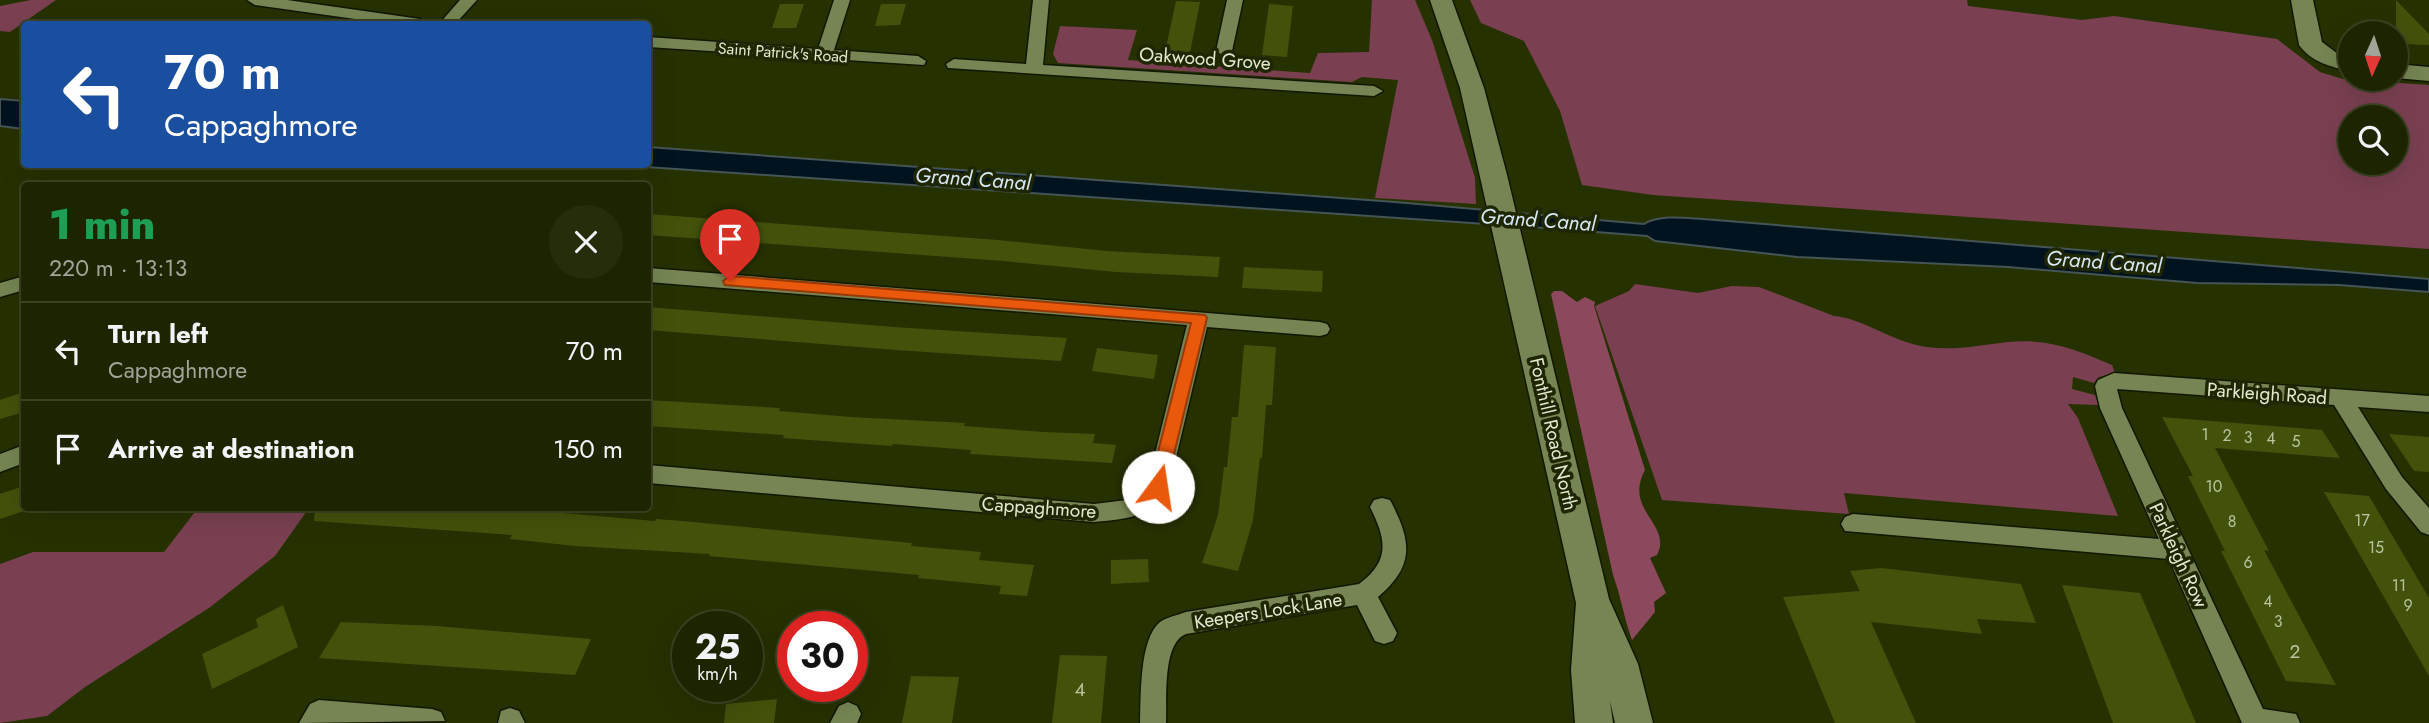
<!DOCTYPE html>
<html lang="en">
<head>
<meta charset="utf-8">
<style>
	:root { --surface:#1c2500; --page:#252d0a; --text:#f1f3f6; --muted:#a0a599; --line:#3a4222 }
	body { margin:0; font-family:Jost,sans-serif; background:var(--page); color:var(--text); height:100vh; display:flex; flex-direction:column; font-size:26px; white-space:nowrap }
	* { box-sizing:border-box; margin:0 }
	p { font-size:23px; color:var(--muted) }
	.icon { flex:none; width:38px; height:38px; fill:none; stroke:currentColor; stroke-width:2; stroke-linecap:round; stroke-linejoin:round }
	.map { position:relative; flex:1; overflow:hidden }
	.sheet { position:absolute; left:21px; top:182px; width:630px; height:329px; display:flex; flex-direction:column; background:var(--surface); border-radius:7px; box-shadow:0 7px 28px #0002,0 0 0 2px var(--line) }
	.sheet>* { flex:none }
	.banner { position:absolute; left:21px; top:21px; width:630px; height:147px; border-radius:7px; box-shadow:0 7px 28px #0002,0 0 0 2px var(--line); background:#1a4fa0; color:#fff; overflow:hidden }
	.needle { width:46px; rotate:183deg }
	.controls { position:absolute; left:2338px; top:21px; display:grid; gap:14px }
	.controls a { display:grid; place-items:center; width:70px; height:70px; border-radius:50%; background:var(--surface); box-shadow:0 7px 28px #0002,0 0 0 2px var(--line); font-size:35px }
	.speed { position:absolute; left:672px; top:611px; display:flex; gap:14px; font-size:35px; font-weight:700; text-align:center }
	.speed>* { display:grid; place-content:center; width:91px; height:91px; border-radius:50%; background:var(--surface); box-shadow:0 7px 28px #0002,0 0 0 2px var(--line); line-height:1 }
	.speed small { font-size:18px; font-weight:400 }
	.speed .limit { border:10px solid #d22; background:#fff; color:#111 }
	.pin { position:absolute; display:grid; place-items:center; width:60px; height:60px; color:#fff; margin:-72px -30px; border-radius:50% 50% 50% 0; rotate:-45deg; box-shadow:0 0 7px #0007 }
	.pin .icon { rotate:45deg }
	.me { position:absolute; width:77px; margin:-38px; rotate:14deg; stroke-linejoin:round; filter:drop-shadow(0 0 5px #0008) }
	.turn { display:flex; align-items:center; gap:24px; height:147px; padding:0 28px; font-size:32px }
	.turn .icon { width:91px; height:91px; stroke-width:2.5 }
	.turn b { display:block; font-size:49px; line-height:60px }
	.round { display:grid; place-items:center; flex:none; width:74px; height:74px; border-radius:37px; background:var(--page) }
	.headline { display:flex; align-items:center; justify-content:space-between; height:119px; padding:0 28px }
	h1 { font-size:42px; font-weight:800; line-height:52px; color:#1e9e55 }
	ul { padding:0; list-style:none }
	li { display:flex; align-items:center; gap:21px; height:98px; padding:0 28px; border-top:2px solid var(--line) }
	li div { flex:1 }
	li b { display:block; font-size:26px }
	li em { font-style:normal }
	.map>svg:first-child { display:block }
</style>
</head>
<body>
<div class="map">
<svg width="2429" height="723" viewBox="0 0 2429 723">
	<rect width="100%" height="100%" fill="#263100"/>
	<!-- green -->
	<path fill="#7a4051" fill-rule="evenodd" d="M31 0H56L10 32 0 31V6Z
		M1372 0H1415L1432 40 1475 178 1476 204 1375 198 1398 80 1362 77 1352 82 1058 63 1053 54 1060 26 1137 30 1128 60 1310 73 1318 53 1369 52Z
		M1470 0H1967L1968 6 2082 20 2114 16 2277 39 2320 72 2343 79 2429 85V249L1653 195 1582 185 1560 111 1524 41 1481 23ZM2350 117H2396V163H2350Z
		M1635 284 1698 293 1732 286 1759 287 1834 316C1863 318 1894 343 1927 347 1954 351 1981 345 2008 342 2048 338 2077 350 2112 365L2115 373 2099 377 2094 383 2073 377 2072 389 2095 395 2099 405 2068 404 2078 418 2118 516 1844 493 1849 514 1662 500 1595 306 1629 291Z
		M198 508H309L275 556 209 608 85 687 47 716 0 723V564L33 552H164Z"/>
	<!-- forest -->
	<path fill="#8c485c" d="M1554 291H1562L1577 302 1585 297 1595 302 1594 306 1645 470C1623 511 1673 524 1657 555L1650 558 1666 593 1654 602 1655 612 1632 640C1624 618 1621 597 1613 575L1551 294Z"/>
	<!-- water -->
	<path fill="#021320" stroke="#455455" stroke-width="2" d="M0 99 24 101V129L0 126Z
		M648 147 1395 202 1644 224C1660 214 1686 218 1703 219 1945 238 2188 260 2429 279V292L2339 285 2197 283 2008 267 1797 257 1655 241 1647 236 1545 228 617 165 648 164Z"/>
	<!-- building -->
	<path fill="#42520b" d="M2396 0 2429 34V45L2401 44 2396 39Z
		M1176 1 1200 2 1190 53 1165 52Z
		M780 4H804L796 28H772Z
		M881 4H906L900 25 875 26Z
		M1269 4 1293 6 1287 57 1262 55Z
		M648 214 998 240 1107 251 1220 257 1218 277 1116 272 1004 261 648 235Z
		M1244 267 1323 271 1322 292 1242 288Z
		M648 307 894 327 1067 338 1061 361 896 350 648 330Z
		M1244 345 1276 347 1272 405H1266L1262 458H1260L1253 520 1238 571 1202 563 1218 515 1224 467H1227L1232 417H1238Z
		M1097 348 1158 355 1154 379 1092 371Z
		M24 392V412L0 419V400Z
		M648 400 780 408 779 411 851 417 965 423 964 426 1044 432 1095 434 1093 443 1116 445 1112 463 970 454 971 450 893 444 892 446 783 438 784 435 648 426Z
		M2162 417 2322 430 2340 458 2215 448 2269 551 2264 550 2336 685 2286 681 2221 551H2225L2188 476H2193Z
		M2389 434 2429 437V472L2414 471Z
		M24 486V511L0 519V494Z
		M2324 492 2369 496 2429 598V676Z
		M315 508H504L655 521 656 519 682 521 912 543 911 546 981 552 979 560 1034 565 1027 596 999 594 1001 586 918 578 919 575 709 556 710 554 575 546 510 539 512 535 314 521Z
		M1148 559 1149 582 1111 584V560Z
		M1881 568 2021 584 2036 623 1977 619 1982 634 1871 622 1916 723H1835L1783 597 1860 591 1850 571Z
		M2062 585 2140 593 2196 723H2113Z
		M283 605 298 647 212 689 202 654 258 627 256 619Z
		M341 622 436 626 591 639 575 675 319 658Z
		M1060 655 1107 656 1101 723H1052Z
		M911 676 959 677 952 723H902Z
		M777 699 774 723H724L726 704Z"/>
	<g fill="none" stroke-linecap="round" stroke-linejoin="round">
		<defs>
			<path id="street" d="M247 0H287L420 19 428 24H391L255 5Z
				M460 0H477L455 24H439Z
				M834 0H850L834 50 918 56 926 61 924 65 648 47V37L818 49Z
				M1033 0H1049L1043 65 1374 86 1383 91 1374 96 948 68 946 64 954 59 1026 64Z
				M1227 0H1243L1232 51 1224 56 1216 51Z
				M648 268 1320 322 1327 324 1330 329 1327 334 1320 336 1207 327 1169 487C1153 518 1125 519 1094 522L648 483V465L1094 504 1127 500 1148 482 1187 325 648 282Z
				M24 276V290L0 297V283Z
				M2114 373 2429 396V412L2358 407 2402 477 2429 508V535L2421 532 2386 489 2334 405 2117 389 2122 408 2263 709 2296 714 2300 723H2242L2169 559 1845 531 1841 524 1845 517 1853 514 2159 539 2100 408 2095 386 2098 380Z
				M24 445V463L0 472V454Z
				M1382 498 1390 500C1411 540 1416 565 1378 597L1397 633 1393 641 1384 644 1375 641 1357 605 1186 634C1162 643 1167 700 1166 723H1140C1141 698 1139 639 1160 622 1167 617 1178 615 1186 612L1359 584C1391 560 1386 539 1370 507L1374 500Z
				M319 700 432 709 441 712 445 721 299 723 310 704Z
				M848 702 857 706 861 714 857 723H830L839 706Z
				M510 708 519 711 525 723H498L501 711Z"/>
			<path id="secondary" d="M1430 0H1452L1484 88 1507 175 1609 599 1638 664 1653 723H1615L1610 701 1613 723H1575L1571 670 1576 603 1460 88Z
				M2291 0H2313L2322 42 2338 54 2350 57V71C2331 67 2311 62 2299 45Z
				M2396 64 2429 67V81L2396 78Z"/>
		</defs>
		<!-- street casing -->
		<use href="#street" stroke="#111701" stroke-width="3"/>
		<!-- secondary casing -->
		<use href="#secondary" stroke="#111701" stroke-width="3"/>
		<!-- street -->
		<use href="#street" fill="#768553" fill-rule="evenodd"/>
		<!-- secondary -->
		<use href="#secondary" fill="#768553" fill-rule="evenodd"/>
	</g>
	<!-- route -->
	<path fill="#ea580c" stroke="#983908" stroke-width="2" d="M730 276 1205 315 1207 318 1166 487 1164 492H1151L1149 487 1191 323 725 285 723 281Z"/>
	<g text-anchor="middle" stroke-width="7" stroke-linejoin="round" paint-order="stroke">
		<!-- far-street labels -->
		<g font-size="16" fill="#e1ead0" stroke="#1e2602">
			<text transform="translate(783 52) rotate(4)" y="6">Saint Patrick's Road</text>
		</g>
		<!-- number labels -->
		<g font-size="16" fill="#b9c49f">
			<text x="2205" y="440">1</text>
			<text x="2227" y="441">2</text>
			<text x="2248" y="443">3</text>
			<text x="2271" y="444">4</text>
			<text x="2296" y="447">5</text>
			<text x="2214" y="492">10</text>
			<text x="2362" y="526">17</text>
			<text x="2232" y="527">8</text>
			<text x="2376" y="553">15</text>
			<text x="2248" y="568">6</text>
			<text x="2399" y="591">11</text>
			<text x="2268" y="607">4</text>
			<text x="2408" y="611">9</text>
			<text x="2278" y="627">3</text>
		</g>
		<!-- street labels -->
		<g font-size="19" fill="#e1ead0" stroke="#1e2602">
			<text transform="translate(1205 58) rotate(4)" y="7">Oakwood Grove</text>
			<text transform="translate(2267 393) rotate(4)" y="7">Parkleigh Road</text>
			<text transform="translate(1554 434) rotate(77)" y="7">Fonthill Road North</text>
			<text transform="translate(1039 507) rotate(4)" y="7">Cappaghmore</text>
			<text transform="translate(2179 555) rotate(65)" y="7">Parkleigh Row</text>
			<text transform="translate(1268 610) rotate(-9)" y="7">Keepers Lock Lane</text>
		</g>
		<!-- near-number labels -->
		<g font-size="19" fill="#b9c49f">
			<text x="2295" y="658">2</text>
			<text x="1080" y="696">4</text>
		</g>
		<!-- water labels -->
		<g font-size="21" font-style="italic" fill="#d7e7f4" stroke="#1e2602">
			<text transform="translate(973 179) rotate(4)" y="7">Grand Canal</text>
			<text transform="translate(1538 220) rotate(4)" y="7">Grand Canal</text>
			<text transform="translate(2104 262) rotate(4)" y="7">Grand Canal</text>
		</g>
	</g>
</svg>
<div class="controls">
<a><svg class="needle" viewBox="-14 -14 28 28"><path d="M0-13l5 13h-10z" fill="#e53935"/><path d="M0 13l5-13h-10z" fill="#a0a599"/></svg></a>
<a><svg class="icon" aria-label="search" viewBox="0 0 24 24"><circle cx="10" cy="10" r="6"/><path d="M15 15l6 6"/></svg></a>
</div>
<div class="speed"><div>25<small>km/h</small></div><div class="limit">30</div></div>
<div class="pin" style="left:730px;top:281px;background:#d93025"><svg class="icon" aria-label="arrive" viewBox="0 0 24 24"><path d="M6 21V4h12l-3 4 3 4H6"/></svg></div>
<svg class="me" style="left:1158px;top:487px" viewBox="-20 -20 40 40"><circle r="19" fill="#fff"/><path d="M0-13L10 11 0 6-10 11z" fill="#ea580c"/></svg>
<div class="banner">
<div class="turn"><svg class="icon" aria-label="left" viewBox="0 0 24 24"><path d="M17 20v-9H6M10 6l-5 5 5 5"/></svg><div><b>70 m</b>Cappaghmore</div></div>
</div>
<section class="sheet">
<div class="headline"><div><h1>1 min</h1><p>220 m · 13:13</p></div><a class="round"><svg class="icon" aria-label="close" viewBox="0 0 24 24"><path d="M6 6l12 12M18 6L6 18"/></svg></a></div>
<ul>
<li><svg class="icon" aria-label="left" viewBox="0 0 24 24"><path d="M17 20v-9H6M10 6l-5 5 5 5"/></svg><div><b>Turn left</b><p>Cappaghmore</p></div><em>70 m</em></li>
<li><svg class="icon" aria-label="arrive" viewBox="0 0 24 24"><path d="M6 21V4h12l-3 4 3 4H6"/></svg><div><b>Arrive at destination</b></div><em>150 m</em></li>
</ul>
</section>
</div>
</body>
</html>
